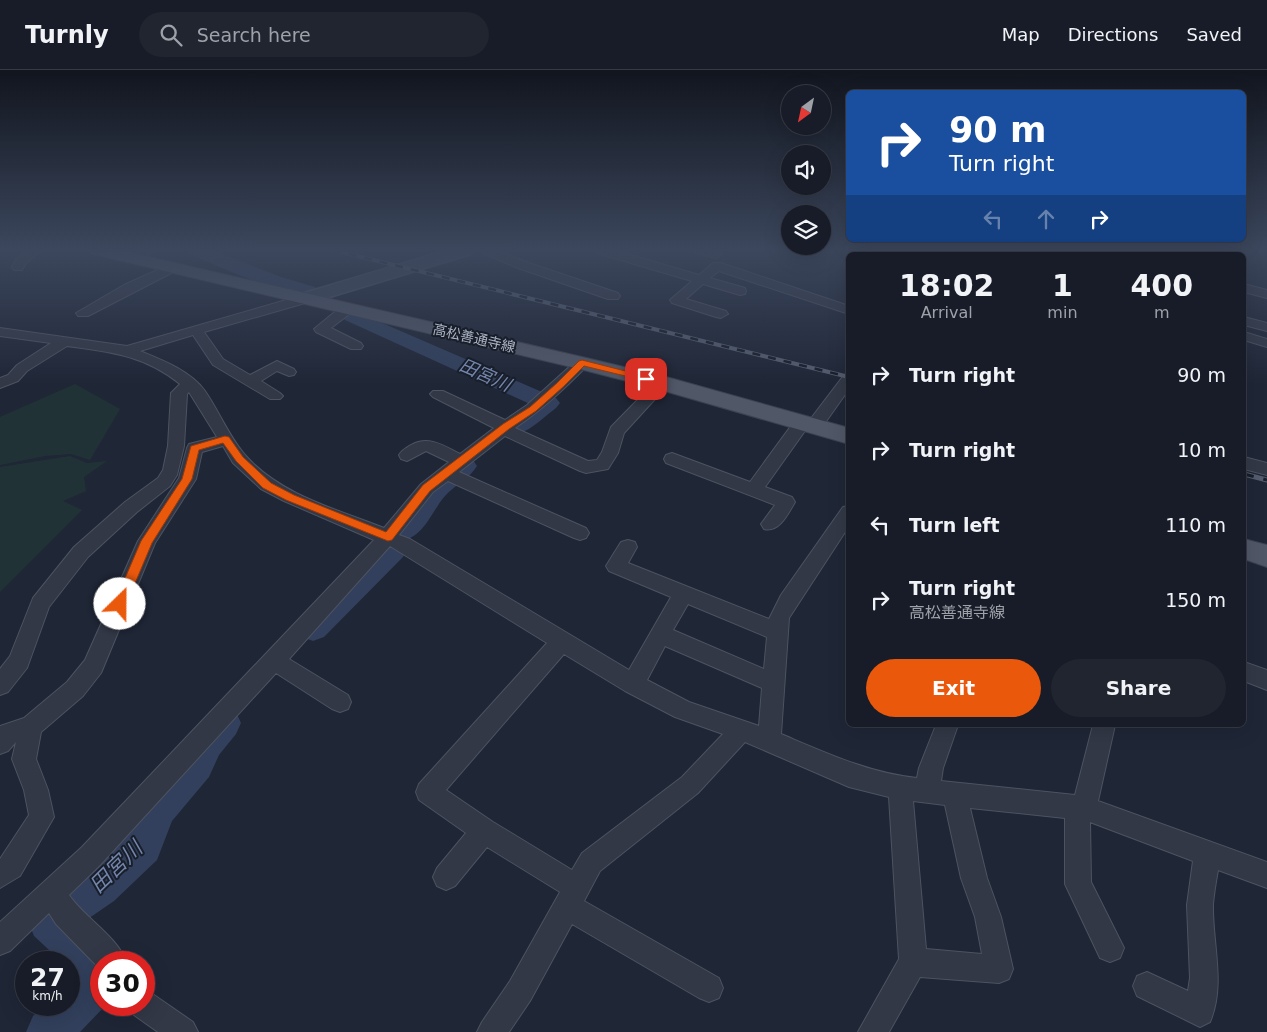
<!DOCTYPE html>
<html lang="en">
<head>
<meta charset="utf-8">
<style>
	:root { --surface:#171c28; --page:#202530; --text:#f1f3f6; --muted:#9ea1a8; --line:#363a45; --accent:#ea580c }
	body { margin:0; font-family:"DejaVu Sans","Noto Sans JP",sans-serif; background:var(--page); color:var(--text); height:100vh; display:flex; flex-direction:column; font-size:19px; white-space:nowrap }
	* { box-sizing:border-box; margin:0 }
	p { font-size:16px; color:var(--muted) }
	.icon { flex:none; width:28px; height:28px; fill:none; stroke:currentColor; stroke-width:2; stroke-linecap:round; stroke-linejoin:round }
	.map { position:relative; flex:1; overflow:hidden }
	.drawer { position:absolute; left:846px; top:182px; width:400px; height:475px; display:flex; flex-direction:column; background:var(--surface); border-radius:8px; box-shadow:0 5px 20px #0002,0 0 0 1px var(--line) }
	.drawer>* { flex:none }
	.guide { position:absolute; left:846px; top:20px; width:400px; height:152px; border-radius:8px; box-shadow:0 5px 20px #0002,0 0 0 1px var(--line); background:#1a4fa0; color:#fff; overflow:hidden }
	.needle { width:32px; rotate:213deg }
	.buttons { position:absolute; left:781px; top:15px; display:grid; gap:10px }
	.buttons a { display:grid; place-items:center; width:50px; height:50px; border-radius:50%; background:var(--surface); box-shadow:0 5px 20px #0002,0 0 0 1px var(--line); font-size:25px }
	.speed { position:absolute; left:15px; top:881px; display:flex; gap:10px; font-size:25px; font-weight:700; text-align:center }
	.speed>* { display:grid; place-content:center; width:65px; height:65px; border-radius:50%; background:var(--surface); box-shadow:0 5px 20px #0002,0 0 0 1px var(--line); line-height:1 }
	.speed small { font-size:12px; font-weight:400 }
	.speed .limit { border:8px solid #d22; background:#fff; color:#111 }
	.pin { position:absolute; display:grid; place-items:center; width:42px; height:42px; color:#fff; margin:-21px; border-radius:10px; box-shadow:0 2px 8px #0006 }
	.me { position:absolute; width:55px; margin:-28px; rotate:23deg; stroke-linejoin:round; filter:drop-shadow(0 0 4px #0008) }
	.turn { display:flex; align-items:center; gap:18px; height:105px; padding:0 20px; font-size:22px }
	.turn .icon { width:65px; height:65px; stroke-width:2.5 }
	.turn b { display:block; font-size:35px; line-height:42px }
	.lanes { display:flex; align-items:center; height:48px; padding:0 20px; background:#0003; justify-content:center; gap:25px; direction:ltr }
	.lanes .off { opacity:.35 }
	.eta { display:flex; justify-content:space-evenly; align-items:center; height:85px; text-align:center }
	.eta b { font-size:30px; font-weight:700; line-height:35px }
	.action { display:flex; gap:10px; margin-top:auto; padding:10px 20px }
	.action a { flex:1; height:58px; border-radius:30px; background:var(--accent); color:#fff; font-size:20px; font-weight:700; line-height:58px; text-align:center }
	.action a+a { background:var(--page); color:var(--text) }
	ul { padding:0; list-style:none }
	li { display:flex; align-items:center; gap:15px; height:75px; padding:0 20px }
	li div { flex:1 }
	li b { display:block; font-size:19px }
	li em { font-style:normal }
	header { display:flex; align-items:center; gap:30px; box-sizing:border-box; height:70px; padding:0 25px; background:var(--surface); border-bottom:1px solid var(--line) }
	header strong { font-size:24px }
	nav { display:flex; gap:28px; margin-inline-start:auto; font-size:18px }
	.search { width:350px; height:45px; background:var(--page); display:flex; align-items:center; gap:12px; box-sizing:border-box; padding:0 18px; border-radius:28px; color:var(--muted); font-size:19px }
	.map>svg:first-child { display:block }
</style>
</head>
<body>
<header>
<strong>Turnly</strong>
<div class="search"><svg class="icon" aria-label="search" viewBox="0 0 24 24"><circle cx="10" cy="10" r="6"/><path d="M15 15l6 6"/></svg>Search here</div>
<nav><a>Map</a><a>Directions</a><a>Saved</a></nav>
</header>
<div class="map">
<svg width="1267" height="962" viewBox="0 0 1267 962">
	<rect width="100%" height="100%" fill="#1f2636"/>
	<!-- green -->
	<path fill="#213237" d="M75 314 120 339 90 390 71 384 45 386 0 395V347Z
		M70 386 87 393 107 391 84 407 86 421 63 431 82 440 0 522V397Z"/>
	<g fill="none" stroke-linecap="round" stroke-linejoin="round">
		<!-- river -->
		<path fill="#32405d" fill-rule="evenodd" d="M187 180H212L281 207 315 217 318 221 315 225C294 231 214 194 189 184Z
			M352 240 556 328 560 333 556 338C541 349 524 369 504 364L501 358 504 352 530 334 345 250 342 246 345 242Z
			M464 387 473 390 477 396C469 409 455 415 445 426 431 442 426 464 403 471L407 479 403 487 324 567 313 571 302 567 297 558 302 549 383 471 393 468 389 461C394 451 403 446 410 437 426 417 437 395 464 387Z
			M224 637 236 642 241 653 236 664 219 685 209 707 172 751 157 790 114 831 82 853 116 886 119 892H101V935H106L80 962H26L33 946 44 935H69V910L74 905 69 900V892H62L34 866 28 851 34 836 86 803 129 762 142 729 183 683 195 661 212 642Z"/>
		<defs>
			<path id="minor" d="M28 180H42L26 193 22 200H14L12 197 17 188Z
				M141 180H156L138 191H130L128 188Z
				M481 180H497L526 192 618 223 620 226 618 229H608L518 198 483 183Z
				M595 180H614L699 205 713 193H721L849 236V244L719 201 710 208 745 218 746 221 745 224 740 225 703 214 686 229 726 241 728 244 721 248 716 247 672 233 670 230 692 211 597 183Z
				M694 180H714L722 184 716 188 696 183Z
				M894 180H912L922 185H904Z
				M933 180H947L942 185H928Z
				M1089 180H1109L1118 182 1120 185H1100L1091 183Z
				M1127 180H1139L1137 185H1125Z
				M173 193 179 197 177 200 88 246H78L76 243 124 215Z
				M1244 214 1267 220V228L1244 222Z
				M307 224 314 228 312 231 204 262 223 289 250 305 277 291 294 299 296 302 294 305 289 306 277 301 261 311 280 323 283 326 280 329H270L213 295 193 265 140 281C162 290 191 301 205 321 219 341 229 367 246 386 281 425 336 439 384 458L421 414 449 392 426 381 407 391 401 389 399 385C402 380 406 378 411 375 429 365 444 376 460 384L494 358 433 327 430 324 433 321H443L505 350 527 335 577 290H587L589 293 587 296C564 319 542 340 515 358L588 391 597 390 602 382 611 357 657 310H667L669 313 667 316 624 363 618 383 608 399 586 403 580 401 505 366 459 402 586 458 589 463 586 468 580 470 574 468 448 411 433 422 399 465 410 469 629 600 671 527 609 501 606 496 621 472 628 470 635 472 637 477 628 493 769 549 781 525 843 437 849 436V456L789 548 781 664C826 683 869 703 917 708L919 698 936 655H958L943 698 941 711 1075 725 1093 655H1115L1098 731 1267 792V818L1218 800C1216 811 1214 823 1213 834 1212 873 1226 914 1210 952L1200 957 1137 926 1133 916 1137 906 1147 902 1188 921 1190 908 1187 835 1193 791 1090 752 1091 812 1124 878 1120 888 1110 892 1100 888 1065 814V748L970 738 987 808 1001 847 1013 899 1009 909 999 913 920 907 889 962H858L899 889 889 727 849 717 745 672 698 723 600 801 584 831 719 908 723 918 719 928 709 932 699 928 572 854 530 931 509 962H477L482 952 510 911 560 822 487 777 455 816 446 820 437 816 433 807 437 798 466 763 419 730 416 722 419 714 547 573 390 476 289 589 348 625 351 632 348 639 340 642 332 639 276 603 100 795 69 825C84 847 119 868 126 892H101V900L56 854 49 843 10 881 0 885V852L82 777 374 470 284 431 261 419 233 393 223 376 202 382 196 409 155 473 101 603 83 626 41 662 36 689 48 720 54 747 20 806 0 818V789L29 745 24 720 12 689 16 672 8 681 0 684V656L24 648 67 612 85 590 138 471 179 408 187 378 189 374 217 367 189 322 187 324 184 376 177 405 170 416 137 442 88 487 49 537 27 598 8 622 0 625V599L10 586 33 528 74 477 125 432 158 408 163 400 168 376 171 323 180 314C144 285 111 282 67 276L27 301 18 311 0 318V308L8 305 17 295 51 273 0 266V258L127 276ZM688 534 767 567 764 599 673 560ZM665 576 762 618 759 656 689 632 647 610ZM564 584 625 621 675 647 723 664 682 707 582 783 572 800 493 752 446 720ZM913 731 945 735 961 808 975 847 982 884 926 879Z
				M347 235 354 239 352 242 331 258 361 273 363 276 361 279H351L316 262 314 259 342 236Z
				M1244 247 1267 253V261L1244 255Z
				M1244 262 1267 269V277L1244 270Z
				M849 304V319L820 360 814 361 807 358 765 417 792 427 795 432C788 444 779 463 764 459L761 454 775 435 666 393 664 389 666 385 672 383 750 412 796 349 802 348 809 351 844 305Z
				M1244 387 1267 393V405L1244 399Z
				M1244 592 1267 600V620L1244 611Z
				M144 921 154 925 193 952 198 962H158L134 945 130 935H144Z"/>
			<path id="secondary" d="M448 180H473L471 184 313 232 307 233 301 232 298 228 301 224Z"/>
			<path id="primary" d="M88 180H119L582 287 670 308 849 358V374L654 318 580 299 97 185 91 184Z
				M1244 469 1267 475V497L1244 489Z"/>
		</defs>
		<!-- minor casing -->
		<use href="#minor" stroke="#4d5361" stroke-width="2"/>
		<!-- secondary casing -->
		<use href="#secondary" stroke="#4d5361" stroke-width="3"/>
		<!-- primary casing -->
		<use href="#primary" stroke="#3c4250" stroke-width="2"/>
		<!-- minor -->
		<use href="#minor" fill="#323846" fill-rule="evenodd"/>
		<!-- secondary -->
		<use href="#secondary" fill="#404759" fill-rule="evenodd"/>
		<!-- primary -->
		<use href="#primary" fill="#505767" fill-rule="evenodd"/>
		<defs>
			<path id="rail-far1" d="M333 180 849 307"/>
			<path id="rail" d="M1244 404 1267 410"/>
		</defs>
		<!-- rail-far1 casing -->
		<use href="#rail-far1" stroke="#545c6d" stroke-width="4"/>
		<!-- rail casing -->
		<use href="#rail" stroke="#545c6d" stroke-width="5"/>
		<!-- rail-far1 -->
		<use href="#rail-far1" stroke="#181e2a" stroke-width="2.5" stroke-dasharray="8" stroke-linecap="butt"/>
		<!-- rail -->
		<use href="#rail" stroke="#181e2a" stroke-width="3" stroke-dasharray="10" stroke-linecap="butt"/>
	</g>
	<!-- sky -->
	<linearGradient id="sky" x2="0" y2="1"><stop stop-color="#11151e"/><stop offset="0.57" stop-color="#3c475d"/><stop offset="1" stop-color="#3c475d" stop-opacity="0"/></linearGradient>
	<rect width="1267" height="315" fill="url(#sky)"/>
	<!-- route -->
	<path fill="#ea580c" stroke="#983908" d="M582 290 649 307 650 309 646 311 584 296 563 317 536 341 509 359 430 421 392 470 388 471 286 430 263 418 236 391 223 373 199 380 192 409 152 473 125 537H116L114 534 141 471 182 409 191 376 225 366 229 367 243 387 271 413 294 425 386 462 423 415 503 354 530 337 557 313 579 291Z"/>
	<g text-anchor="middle" stroke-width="4" stroke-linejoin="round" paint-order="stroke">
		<!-- far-street labels -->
		<g font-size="14" fill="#acb3c3" stroke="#181e2a">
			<text transform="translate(474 268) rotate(13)" y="5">高松善通寺線</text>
		</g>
		<!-- water labels -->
		<g font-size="18" font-style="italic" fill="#7486ac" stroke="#181e2a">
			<text transform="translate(485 305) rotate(24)" y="6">田宮川</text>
		</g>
		<!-- near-water labels -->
		<g font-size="21" font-style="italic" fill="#7486ac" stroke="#181e2a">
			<text transform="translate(116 797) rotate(-44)" y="7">田宮川</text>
		</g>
	</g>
</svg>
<div class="buttons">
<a><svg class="needle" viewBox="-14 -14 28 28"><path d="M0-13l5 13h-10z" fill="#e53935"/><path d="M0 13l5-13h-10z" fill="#9ea1a8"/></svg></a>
<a><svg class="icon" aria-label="sound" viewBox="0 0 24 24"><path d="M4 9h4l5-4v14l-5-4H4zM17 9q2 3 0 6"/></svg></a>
<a><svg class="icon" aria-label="layers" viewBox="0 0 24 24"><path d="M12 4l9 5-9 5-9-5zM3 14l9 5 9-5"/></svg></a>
</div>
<div class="speed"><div>27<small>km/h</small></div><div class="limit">30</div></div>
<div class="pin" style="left:646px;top:309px;background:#d93025"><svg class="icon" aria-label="arrive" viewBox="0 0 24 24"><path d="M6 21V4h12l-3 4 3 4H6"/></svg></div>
<svg class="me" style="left:120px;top:534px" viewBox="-20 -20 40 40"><circle r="19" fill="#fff"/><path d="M0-13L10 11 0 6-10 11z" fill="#ea580c"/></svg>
<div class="guide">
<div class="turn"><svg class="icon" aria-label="right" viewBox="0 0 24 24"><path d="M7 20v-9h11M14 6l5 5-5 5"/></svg><div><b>90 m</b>Turn right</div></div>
<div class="lanes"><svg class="icon off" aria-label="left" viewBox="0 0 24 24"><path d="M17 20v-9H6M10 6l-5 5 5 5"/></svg><svg class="icon off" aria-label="ahead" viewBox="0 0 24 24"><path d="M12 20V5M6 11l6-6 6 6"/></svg><svg class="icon" aria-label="right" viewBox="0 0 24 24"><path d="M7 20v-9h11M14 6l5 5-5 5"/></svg></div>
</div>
<section class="drawer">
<div class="eta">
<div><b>18:02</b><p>Arrival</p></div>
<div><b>1</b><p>min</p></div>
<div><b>400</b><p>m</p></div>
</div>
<ul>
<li><svg class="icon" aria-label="right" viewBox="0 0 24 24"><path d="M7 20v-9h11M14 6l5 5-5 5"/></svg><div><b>Turn right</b></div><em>90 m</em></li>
<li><svg class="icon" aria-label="right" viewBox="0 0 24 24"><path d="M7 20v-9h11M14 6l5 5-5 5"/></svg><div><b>Turn right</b></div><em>10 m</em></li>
<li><svg class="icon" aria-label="left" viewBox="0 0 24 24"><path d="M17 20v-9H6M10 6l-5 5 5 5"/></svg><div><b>Turn left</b></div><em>110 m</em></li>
<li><svg class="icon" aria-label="right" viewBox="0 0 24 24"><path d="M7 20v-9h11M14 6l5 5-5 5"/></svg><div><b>Turn right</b><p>高松善通寺線</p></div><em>150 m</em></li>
</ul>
<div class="action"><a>Exit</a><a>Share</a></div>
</section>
</div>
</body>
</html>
